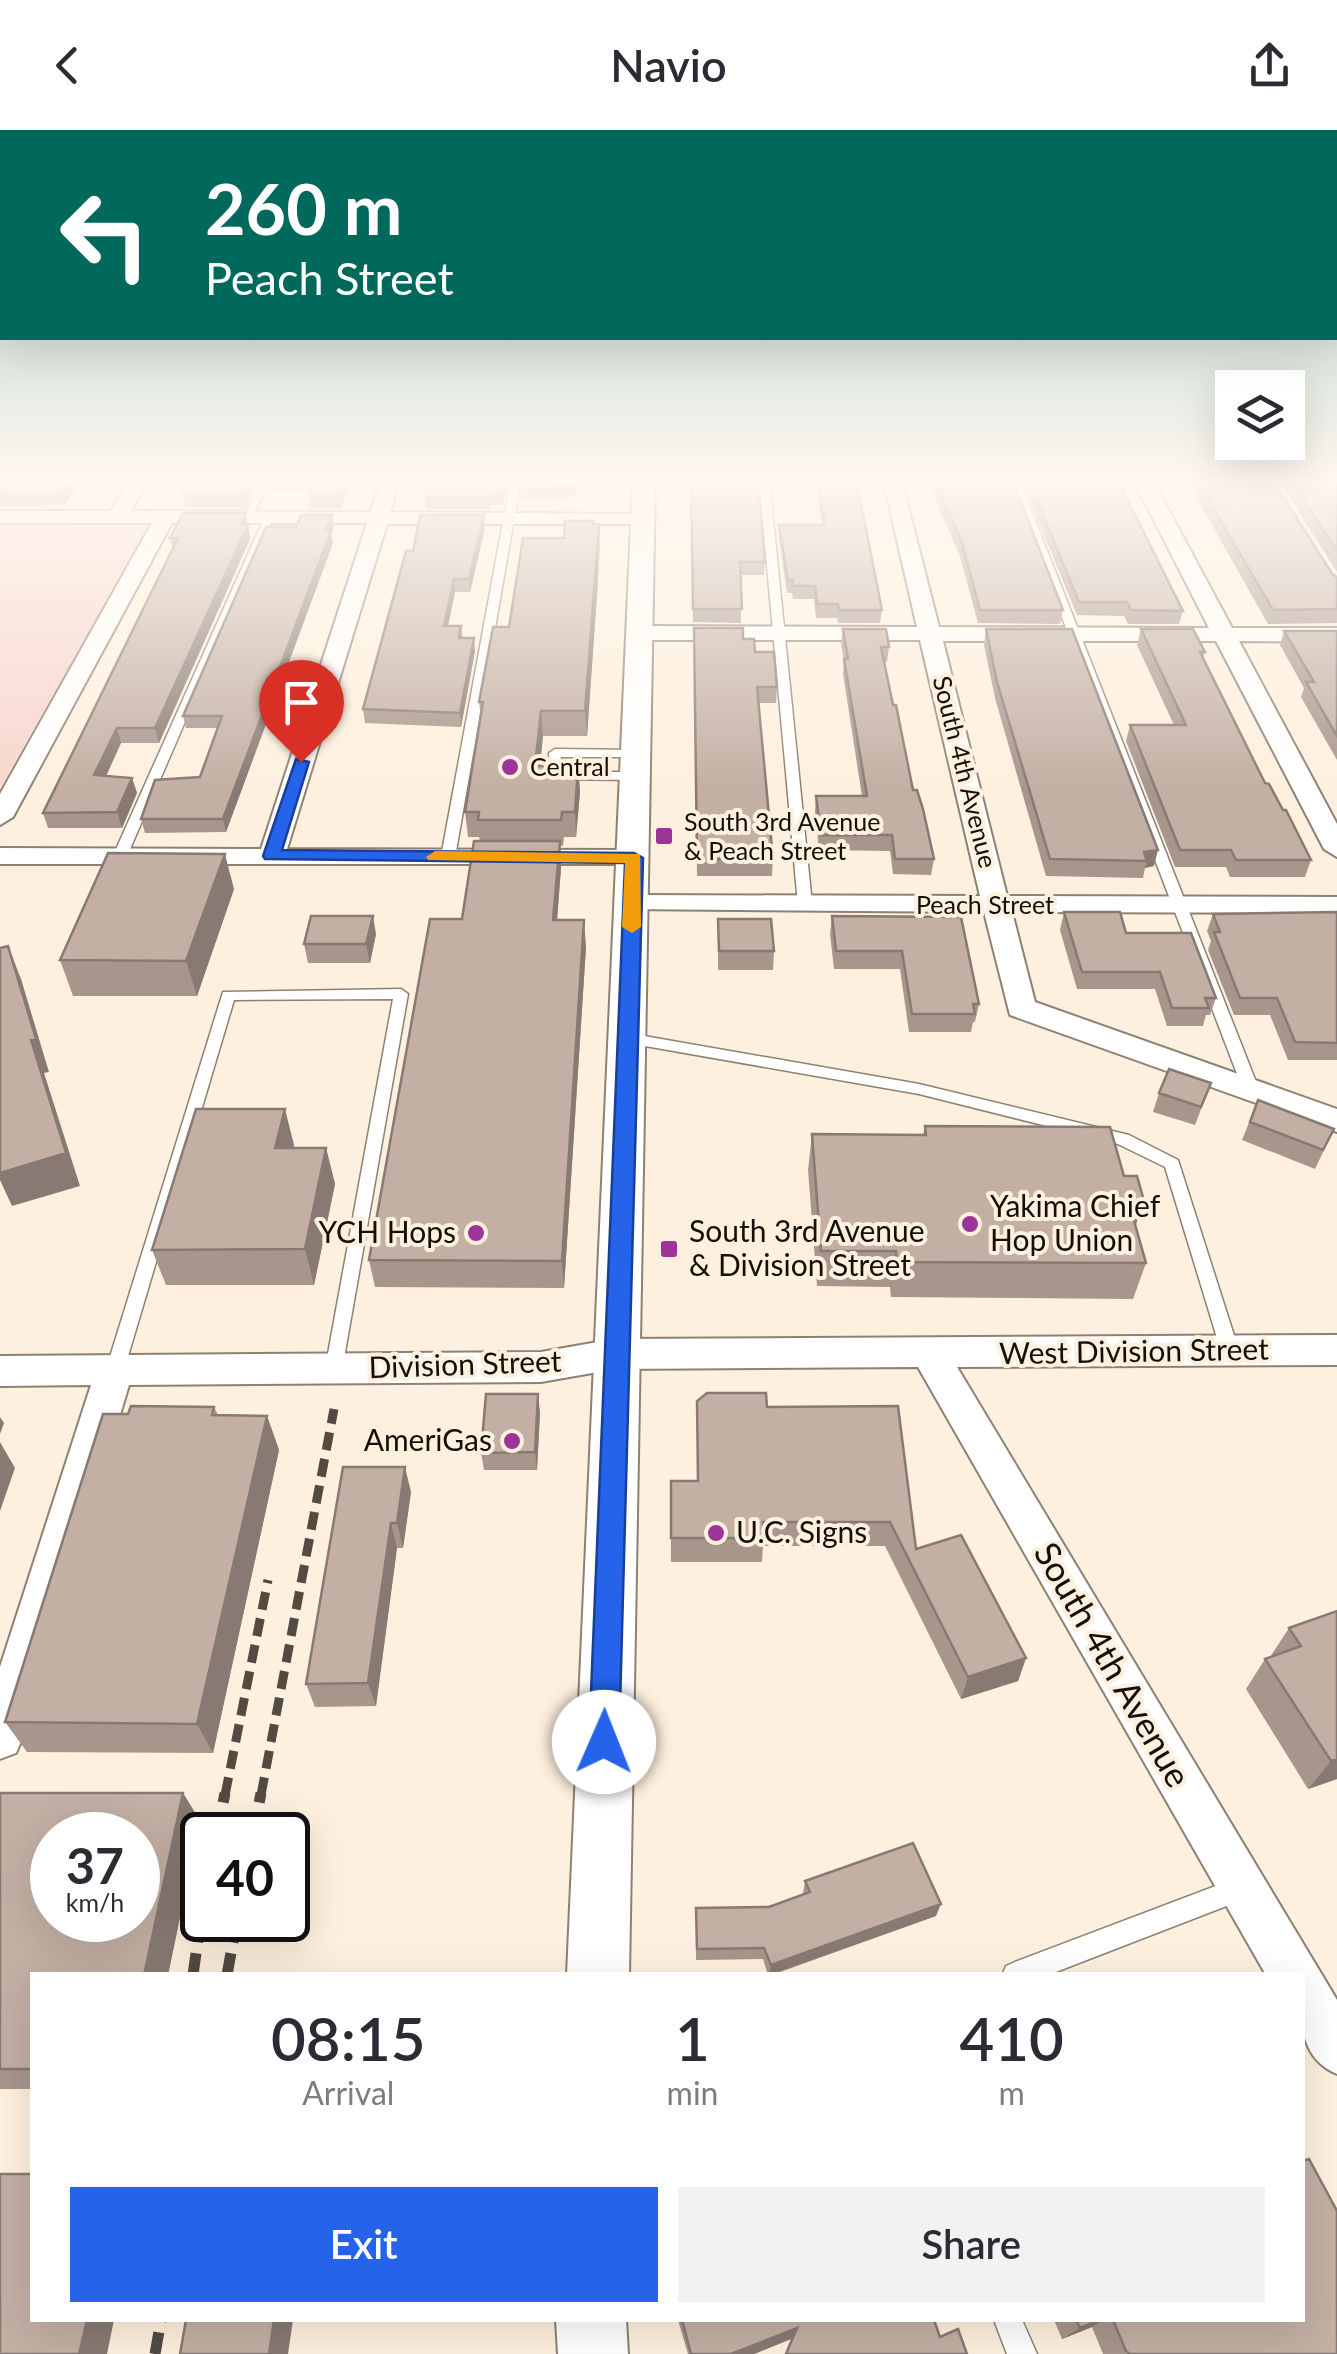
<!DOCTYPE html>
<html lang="en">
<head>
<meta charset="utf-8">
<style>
	:root { --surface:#fff; --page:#f2f2f3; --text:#2b2b33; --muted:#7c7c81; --accent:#2563eb }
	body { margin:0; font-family:Lato,sans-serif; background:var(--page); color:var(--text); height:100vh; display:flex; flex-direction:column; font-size:38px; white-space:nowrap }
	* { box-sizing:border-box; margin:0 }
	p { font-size:32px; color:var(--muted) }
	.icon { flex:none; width:55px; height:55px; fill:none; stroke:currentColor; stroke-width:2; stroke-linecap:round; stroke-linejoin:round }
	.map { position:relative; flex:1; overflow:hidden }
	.details { position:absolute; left:30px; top:1842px; width:1275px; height:350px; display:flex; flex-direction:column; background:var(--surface); border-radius:0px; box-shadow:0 10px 40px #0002 }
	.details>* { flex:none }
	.banner { position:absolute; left:0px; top:0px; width:1338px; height:210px; box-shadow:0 10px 40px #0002; background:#00695c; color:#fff; overflow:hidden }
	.controls { position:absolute; left:1215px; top:240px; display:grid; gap:20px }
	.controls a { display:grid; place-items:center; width:90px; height:90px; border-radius:0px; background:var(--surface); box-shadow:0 10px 40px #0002; font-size:50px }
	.speed { position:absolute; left:30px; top:1682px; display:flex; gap:20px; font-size:50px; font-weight:700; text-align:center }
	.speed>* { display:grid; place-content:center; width:130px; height:130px; border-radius:50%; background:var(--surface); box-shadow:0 10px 40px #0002; line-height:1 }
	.speed small { font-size:25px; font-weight:400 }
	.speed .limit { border:5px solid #111; border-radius:15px; background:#fff; color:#111 }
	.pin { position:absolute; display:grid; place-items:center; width:85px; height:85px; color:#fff; margin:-102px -42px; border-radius:50% 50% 50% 0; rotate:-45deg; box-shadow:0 0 10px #0007 }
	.pin .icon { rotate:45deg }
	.me { position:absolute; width:110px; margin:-55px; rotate:1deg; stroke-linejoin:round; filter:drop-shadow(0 0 8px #0008) }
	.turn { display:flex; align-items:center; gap:35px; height:210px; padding:0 40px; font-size:45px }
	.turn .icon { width:130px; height:130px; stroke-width:2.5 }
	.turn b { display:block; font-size:70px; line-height:85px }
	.eta { display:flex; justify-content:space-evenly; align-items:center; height:170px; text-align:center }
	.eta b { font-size:60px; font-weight:600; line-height:70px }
	.primary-button { display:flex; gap:20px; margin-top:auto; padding:20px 40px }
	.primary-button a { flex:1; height:115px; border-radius:0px; background:var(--accent); color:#fff; font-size:40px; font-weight:600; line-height:115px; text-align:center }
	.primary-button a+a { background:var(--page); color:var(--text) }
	header { display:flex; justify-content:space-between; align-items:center; height:130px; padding:0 40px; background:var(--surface); font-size:45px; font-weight:600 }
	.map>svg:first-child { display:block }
</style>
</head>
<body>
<header><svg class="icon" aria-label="back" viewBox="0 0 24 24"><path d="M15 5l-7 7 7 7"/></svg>Navio<svg class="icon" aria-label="share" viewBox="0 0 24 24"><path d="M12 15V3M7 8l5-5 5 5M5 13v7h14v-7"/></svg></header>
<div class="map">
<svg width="1337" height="2224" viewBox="0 0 1337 2224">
	<rect width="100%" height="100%" fill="#fef0de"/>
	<!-- green -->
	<path fill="#f7d5ce" d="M0 394 148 397 0 658Z"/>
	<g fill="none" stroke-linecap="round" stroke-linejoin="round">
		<defs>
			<path id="service" d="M260 349H270L252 388 244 390Z
				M511 349H521L455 727 448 731 441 727Z
				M759 349H769L812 774 805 778 798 774Z
				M1009 349H1019L1260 962 1258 966 1252 967 1244 962Z
				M265 386 273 388 127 726 125 729H115L113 726Z
				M555 619 641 620 643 623 637 627H561L559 642H637L643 646 637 650 548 649 549 623Z
				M401 859 408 864 341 1245 334 1248 327 1245 325 1240 393 869 234 870 123 1243 121 1248 114 1251 107 1248 105 1243 223 862Z
				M627 903 919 954 1129 1005 1178 1030 1239 1221 1237 1226H1223L1221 1221 1165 1037 1118 1014 919 964 622 912 619 908Z
				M1242 1746 1251 1749 1254 1758 1251 1767 1242 1770 1048 1845H1002L1006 1836 1015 1832Z
				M994 2190H1022L1037 2224H1007Z"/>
			<path id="minor" d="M130 349H149L131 381 371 382 381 349H400L390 382 648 384 651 388 641 394H387L287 719 634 720 644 722 647 728 644 734H0V718L261 719 367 393H172L13 687 0 695V664L152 393H0V381H111Z
				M883 349H901L939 497 1209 498 1133 349H1152L1232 498H1337V512L1239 511 1337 694V727L1324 719 1216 511H943L1007 766 1337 767V783L1012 782 1035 872 1337 979V1002L1010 885 984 782 623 779 619 773 633 765 980 766 920 510H640L629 503 640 496 917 497Z
				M1337 1205V1235L957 1237 1337 1870V1944C1295 1926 1302 1884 1302 1845H1266L918 1237 615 1239 541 1252 129 1255 23 1607 16 1623 0 1629V1537L91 1255 0 1256V1226L541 1222 615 1209Z"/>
			<path id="tertiary" d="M633 349H655L629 1845H567Z
				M556 2190H626L628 2224H558Z"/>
		</defs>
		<!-- service casing -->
		<use href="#service" stroke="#8e8172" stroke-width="3"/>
		<!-- minor casing -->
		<use href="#minor" stroke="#8e8172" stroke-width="4"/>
		<!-- tertiary casing -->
		<use href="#tertiary" stroke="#8e8172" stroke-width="4"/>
		<!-- service -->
		<use href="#service" fill="#fff" fill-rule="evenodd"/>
		<!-- minor -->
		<use href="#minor" fill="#fff" fill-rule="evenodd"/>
		<!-- tertiary -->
		<use href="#tertiary" fill="#fff" fill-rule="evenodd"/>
		<!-- rail-far1 -->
		<path stroke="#534b42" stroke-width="9" stroke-dasharray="18 9" stroke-linecap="butt" d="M225 1665 268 1450
			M261 1665 334 1279"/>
		<!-- rail -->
		<path stroke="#534b42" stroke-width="11" stroke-dasharray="22 11" stroke-linecap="butt" d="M217 1705 225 1663
			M253 1705 261 1663
			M193 1845 202 1780
			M227 1845 237 1790
			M155 2224 161 2190"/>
	</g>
	<!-- wall -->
	<path fill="#a8968d" d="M10 349H83L64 375 0 376V361Z
		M189 349H258L245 378 186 377 183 364Z
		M266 349H351L341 378H311L309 366 310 361H269Z
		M430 349H510L502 375H490L489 379H426L425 367Z
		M521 349H599L598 353H578L576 367 521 370Z
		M691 349 765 432 764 445H741V493L693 492Z
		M772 349H856L882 480 880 493H838L837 488H816L814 469H793L792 463H787L779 408V395H822L816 359H774Z
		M931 349H1012L1063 480 1060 494 978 493 960 426 938 376Z
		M1021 349H1117L1183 481 1179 494H1128L1124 486 1077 485Z
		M1186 349H1272L1333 445 1337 447V493L1268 494Z
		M1278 349H1337V442Z
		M594 394H599L600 417 587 606H543L540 636H578L580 662 576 707H564L563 716H560L561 738 557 790 586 817 564 1158 375 1157 369 1130 462 789 480 711 479 707H468L465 682 481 588 479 572 564 408Z
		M249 397 250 409 159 613H121L106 646 132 648 137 663 122 698H48L43 683 173 419 170 408Z
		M334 397 331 404 333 413 226 702 145 703 141 689 200 647 217 598H186L183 586Z
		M485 398 470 462H455L448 496H461L463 508 475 521 461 597 365 593 363 579 413 421Z
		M694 498 743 509 755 522 777 557 776 573H759L773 729 772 746H697Z
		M843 499 889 517 887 532H884L913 660 934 729 931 745 893 744 890 721 819 720 815 681 816 666H862L843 544 844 530 841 514Z
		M986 499 1154 736 1145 738 1143 748 1046 746 995 568 984 515Z
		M1141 499 1205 522 1203 529 1265 653 1283 680 1311 730 1305 747H1230L1226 737H1175L1126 611 1130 595H1174L1137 515Z
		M1284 501H1337V630L1301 567 1304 558 1280 515Z
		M234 759 197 866H73L60 830Z
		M1064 782 1126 803 1216 868 1210 885H1206L1203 896H1167L1155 859H1077L1060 800Z
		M1337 782V930H1288L1270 885H1234L1208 820 1211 811 1207 801 1213 784Z
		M832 786 961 787 979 874 975 892H973L971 902H909L900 839H834L830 804Z
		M718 789 774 821 773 840H718Z
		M376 804 370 833H308L304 814Z
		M1211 953 1195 995 1153 982 1159 963Z
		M1258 970 1334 999 1315 1039 1242 1010Z
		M925 996 1135 1096 1146 1133 1133 1169 891 1167 890 1157 817 1156 808 1040 812 1004 923 1005Z
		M294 1015V1018H326L335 1054 314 1155H166L152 1120Z
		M697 1271 767 1277 898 1276 916 1419 1026 1528 1018 1551 961 1569 885 1416H763L762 1432H671V1351H697Z
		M214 1277 218 1285 267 1286 279 1320 213 1623 27 1622 5 1592 128 1284Z
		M540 1282 537 1340H484L481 1323Z
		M343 1337 411 1362 403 1418H397L376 1576 315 1577 306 1554Z
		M1337 1481V1649L1308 1659 1246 1559 1265 1529 1270 1527 1289 1498Z
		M0 1663H183L200 1691 168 1845H32V1959H0Z
		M805 1751 936 1786 772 1845H768L763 1829 696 1830V1778L769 1777 803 1764Z
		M678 2190H934L940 2207 967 2224H785L791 2209 754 2224H688Z
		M1054 2190H1302L1337 2224H1103L1092 2197 1062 2209Z"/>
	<!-- shaded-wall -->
	<path fill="#887a73" d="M72 349H83L64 375 61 364Z
		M250 349H258L245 378 242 365Z
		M345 349H351L341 378 339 366Z
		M506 349H510L502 375 501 364Z
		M246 383 250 409 159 613 155 598Z
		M332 385 334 397 331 404 333 413 226 702 223 689Z
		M484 385 485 398 470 462 469 449Z
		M599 394 598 452 587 606 585 581Z
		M454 449 455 462 445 509 444 496Z
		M474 508 475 521 461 597 460 583Z
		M541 581 543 606 537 662 535 636Z
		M117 598 121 613 99 661 94 645Z
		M578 636 580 662 576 707 575 682Z
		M132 648 137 663 122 698 117 682Z
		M560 711 561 738 555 816 553 790Z
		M1158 720 1154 736 1145 738 1147 731 1144 722Z
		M225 724 234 759 197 866 186 831Z
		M373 786 376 804 370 833 366 814Z
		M584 790 586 817 564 1158 562 1131Z
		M8 816 21 849 49 942 44 943 80 1056 12 1076 0 1050V1043L31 910Z
		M285 979 294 1015 285 1054 275 1018Z
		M326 1018 335 1054 314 1155 305 1119Z
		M1144 1071 1132 1106 1131 1080Z
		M538 1264 540 1282 537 1340 535 1322Z
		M267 1286 279 1320 213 1623 197 1594Z
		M0 1287 4 1293 0 1304Z
		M0 1312 15 1338 0 1381Z
		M405 1337 411 1362 403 1418 397 1393Z
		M391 1393 397 1418 376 1576 368 1553Z
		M1026 1528 1018 1551 961 1569 968 1547Z
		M1337 1629V1649L1308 1659 1331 1631Z
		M183 1663 200 1691 168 1845H144Z
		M941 1774 936 1786 769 1845 771 1835Z
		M87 2190H114L107 2224H79Z
		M274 2190H293L288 2224H269Z
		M1099 2190H1103L1092 2197 1062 2209 1080 2198Z
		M797 2198 791 2209 754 2224H731Z"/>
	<!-- building -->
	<path fill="#c3afa4" stroke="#887a73" stroke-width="2.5" fill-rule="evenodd" d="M10 349H72L61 364 0 365V361Z
		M189 349H250L242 365 183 364Z
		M315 349H345L339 366H309Z
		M430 349H506L501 364H489L488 368 425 367Z
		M521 349H576V356L520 359Z
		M691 349H758L765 432H740L742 479H693Z
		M817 349H856L882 480H839L838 474H817L815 456H793V450H788L779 395H825Z
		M936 349H1012L1063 480H980L962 413 940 363Z
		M1028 349H1117L1183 481 1131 480 1127 472H1079Z
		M1196 349H1272L1333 445 1337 447V479L1273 480Z
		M1290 349H1337V421Z
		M183 383H246L241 395H248L155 598H117L94 645 132 648 117 682 43 683 178 408H170Z
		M301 385H332L326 401H331L223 689H141L155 650 200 647 222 586H183L266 397H296Z
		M420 385H484L469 449H454L444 496H461L459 508H474L460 583 363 579 406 421H413Z
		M565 391H593V394H599L585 581H541L535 636H578L575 682H562L561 690H478L479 682H465L483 572H479L493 497H509L523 408H564Z
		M694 498H743V509H754L755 522H774L777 557H757L773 729H697Z
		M843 499H886L889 517H881L893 575H896L913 660H917L923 679 934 729H895L892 705H821L816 666H867L844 529H848Z
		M986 499H1072L1158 720 1144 722 1147 731 1050 729 997 552Z
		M1141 499H1193L1205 522H1200L1265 653 1269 654 1283 680H1286L1311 730H1236L1231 720H1180L1130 595H1186Z
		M1284 501H1337V606L1306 552H1314Z
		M474 711H560L553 790H584L562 1131 369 1130 430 789H462Z
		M108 723 225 724 186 831 60 830Z
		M1064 782H1120L1126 803H1191L1216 868H1205L1209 878H1172L1160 842H1082Z
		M1337 782V913L1295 912 1277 868H1240L1214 802H1220L1213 784Z
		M311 786H373L366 814H304Z
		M832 786 961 787 979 874H973L975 884H912L902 821H836Z
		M718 789H771L774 821H719Z
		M8 816 36 909 31 910 66 1023 0 1043V818Z
		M1169 939 1211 953 1201 977 1159 963Z
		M1258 970 1334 999 1323 1020 1250 992Z
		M196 979H285L275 1018H326L305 1119 152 1120Z
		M925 996 1110 997 1124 1046H1137L1144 1071 1131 1080 1146 1133 897 1132 896 1121H821L812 1004 926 1005Z
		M707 1263H766L767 1277 898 1276 916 1419 961 1405 1026 1528 968 1547 890 1392H763L764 1408H671V1351H698L697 1271Z
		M486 1264H538L535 1322 481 1323Z
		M131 1276 214 1277 212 1285 267 1286 197 1594 5 1592 103 1284H128Z
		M343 1337H405L397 1393H391L368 1553 306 1554Z
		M1337 1481V1629L1331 1631 1265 1529 1301 1516 1289 1498Z
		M0 1663H183L144 1845H32V1939H0ZM52 1705H138V1790H52Z
		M913 1713 941 1774 771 1835 764 1818 697 1819 696 1778 769 1777 810 1762 805 1751Z
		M1309 2029 1337 2081V2224H1130L1126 2221 1113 2190H1302V2031Z
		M0 2044H32V2190H87L79 2224H0Z
		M186 2190H274L269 2224H180Z
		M682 2190H934L940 2207 958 2199 967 2224H786L797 2198 731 2224H691Z
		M1076 2190H1099L1080 2198Z"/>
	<!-- sky -->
	<linearGradient id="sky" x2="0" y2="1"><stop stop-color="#a2c7c2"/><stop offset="0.53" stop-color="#fff8f0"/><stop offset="1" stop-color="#fff8f0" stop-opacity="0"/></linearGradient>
	<rect width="1337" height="661" fill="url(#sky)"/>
	<!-- route -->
	<path fill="#2563eb" stroke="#184099" stroke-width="2.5" d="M296 629 309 632 282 720 634 723 643 728 619 1612 615 1622 604 1627 594 1622 589 1612 625 733 265 729 263 726Z"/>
	<!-- slow -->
	<path fill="#f59e0b" d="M435 721 640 724 641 797 632 803 622 797 625 733 428 730 426 727Z"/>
	<!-- markers -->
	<g fill="#9d3497" stroke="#fef0de" stroke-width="4">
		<circle cx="510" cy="637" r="10"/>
		<rect x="654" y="696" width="20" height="20" rx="5"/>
		<circle cx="970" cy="1094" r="10"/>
		<circle cx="476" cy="1103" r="10"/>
		<rect x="659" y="1109" width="20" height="20" rx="5"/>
		<circle cx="512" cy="1311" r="10"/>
		<circle cx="716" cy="1403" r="10"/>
	</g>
	<g text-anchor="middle" stroke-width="8" stroke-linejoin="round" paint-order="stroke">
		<!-- far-poi labels -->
		<g font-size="25" fill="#140f09" stroke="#fef0de" text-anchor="start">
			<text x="530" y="646">Central</text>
			<text x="684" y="701">South 3rd Avenue<tspan x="684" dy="29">&amp; Peach Street</tspan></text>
		</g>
		<!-- far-street labels -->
		<g font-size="25" fill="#140f09" stroke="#fef0de">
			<text transform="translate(965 642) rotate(76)" y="9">South 4th Avenue</text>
			<text x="985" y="784">Peach Street</text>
		</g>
		<!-- poi labels -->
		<g font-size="30" fill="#140f09" stroke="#fef0de" text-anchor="start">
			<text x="990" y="1087">Yakima Chief<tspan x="990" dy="34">Hop Union</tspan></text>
			<text x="689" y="1112">South 3rd Avenue<tspan x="689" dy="34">&amp; Division Street</tspan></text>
			<text x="456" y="1113" text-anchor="end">YCH Hops</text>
			<text x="492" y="1321" text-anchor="end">AmeriGas</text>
			<text x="736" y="1413">U.C. Signs</text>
		</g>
		<!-- street labels -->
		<g font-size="30" fill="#140f09" stroke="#fef0de">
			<text transform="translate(1134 1222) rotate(-1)" y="10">West Division Street</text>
			<text transform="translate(465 1235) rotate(-2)" y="10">Division Street</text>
		</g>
		<!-- near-street labels -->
		<g font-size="35" fill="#140f09" stroke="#fef0de">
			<text transform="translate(1112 1535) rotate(60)" y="12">South 4th Avenue</text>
		</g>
	</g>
</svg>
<div class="controls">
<a><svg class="icon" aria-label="layers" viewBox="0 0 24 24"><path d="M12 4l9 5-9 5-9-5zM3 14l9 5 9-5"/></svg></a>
</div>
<div class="speed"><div>37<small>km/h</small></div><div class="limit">40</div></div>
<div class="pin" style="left:301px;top:632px;background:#d93025"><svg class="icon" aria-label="arrive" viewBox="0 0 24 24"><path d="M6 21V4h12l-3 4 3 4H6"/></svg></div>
<svg class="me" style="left:604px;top:1612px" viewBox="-20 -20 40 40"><circle r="19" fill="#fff"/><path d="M0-13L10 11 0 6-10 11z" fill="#2563eb"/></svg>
<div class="banner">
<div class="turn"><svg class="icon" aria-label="left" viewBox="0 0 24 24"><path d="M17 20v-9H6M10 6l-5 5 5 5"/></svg><div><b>260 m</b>Peach Street</div></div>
</div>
<section class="details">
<div class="eta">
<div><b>08:15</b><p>Arrival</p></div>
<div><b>1</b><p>min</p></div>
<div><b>410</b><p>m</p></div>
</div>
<div class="primary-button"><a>Exit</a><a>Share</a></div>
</section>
</div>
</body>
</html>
